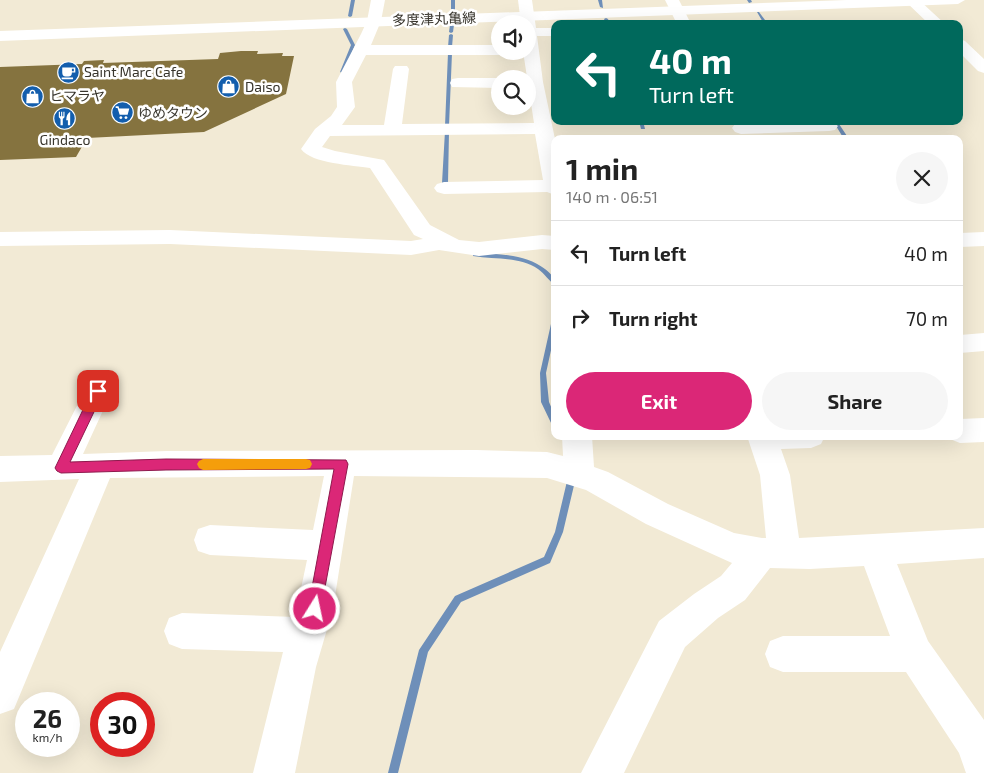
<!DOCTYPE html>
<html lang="en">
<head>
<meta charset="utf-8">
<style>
	:root { --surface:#fff; --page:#f6f6f6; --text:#222; --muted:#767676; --line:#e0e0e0; --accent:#db2777 }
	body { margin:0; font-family:"Exo 2","Noto Sans JP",sans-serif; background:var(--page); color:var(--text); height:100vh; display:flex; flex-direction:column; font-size:19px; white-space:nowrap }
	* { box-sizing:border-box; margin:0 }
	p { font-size:16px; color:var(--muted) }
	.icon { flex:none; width:28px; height:28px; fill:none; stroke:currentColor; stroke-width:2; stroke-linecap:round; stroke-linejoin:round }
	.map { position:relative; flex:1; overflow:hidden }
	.sheet { position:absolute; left:551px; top:135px; width:412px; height:305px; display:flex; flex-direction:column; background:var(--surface); border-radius:10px; box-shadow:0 5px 20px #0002 }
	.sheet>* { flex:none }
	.hud { position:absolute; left:551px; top:20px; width:412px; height:105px; border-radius:10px; box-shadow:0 5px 20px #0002; background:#00695c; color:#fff; overflow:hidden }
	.tools { position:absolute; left:491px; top:15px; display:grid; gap:10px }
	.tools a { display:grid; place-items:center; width:45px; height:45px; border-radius:50%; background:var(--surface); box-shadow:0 5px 20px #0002; font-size:25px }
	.speed { position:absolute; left:15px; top:692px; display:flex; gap:10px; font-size:25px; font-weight:700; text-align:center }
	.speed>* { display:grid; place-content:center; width:65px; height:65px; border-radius:50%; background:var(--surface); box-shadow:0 5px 20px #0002; line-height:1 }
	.speed small { font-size:12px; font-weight:400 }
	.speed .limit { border:8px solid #d22; background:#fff; color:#111 }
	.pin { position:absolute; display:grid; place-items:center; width:42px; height:42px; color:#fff; margin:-21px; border-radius:10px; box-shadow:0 2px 8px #0006 }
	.me { position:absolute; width:55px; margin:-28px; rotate:10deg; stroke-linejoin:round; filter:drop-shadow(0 0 4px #0008) }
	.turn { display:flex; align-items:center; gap:18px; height:105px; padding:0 15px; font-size:22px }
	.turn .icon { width:65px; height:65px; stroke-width:2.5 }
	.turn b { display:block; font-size:35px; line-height:42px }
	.round { display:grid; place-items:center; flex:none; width:52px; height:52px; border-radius:26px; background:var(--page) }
	.head { display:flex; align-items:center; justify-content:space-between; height:85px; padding:0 15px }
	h1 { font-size:30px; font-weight:700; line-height:38px }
	.cta { display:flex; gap:10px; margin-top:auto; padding:10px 15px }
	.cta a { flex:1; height:58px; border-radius:30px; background:var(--accent); color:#fff; font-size:20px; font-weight:700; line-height:58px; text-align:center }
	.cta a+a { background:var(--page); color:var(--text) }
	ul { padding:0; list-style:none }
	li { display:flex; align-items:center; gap:15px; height:65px; padding:0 15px; border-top:1px solid var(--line) }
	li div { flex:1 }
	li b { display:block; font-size:19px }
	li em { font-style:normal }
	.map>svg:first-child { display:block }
</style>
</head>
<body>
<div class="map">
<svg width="984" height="773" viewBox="0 0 984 773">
	<rect width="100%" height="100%" fill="#f2ead5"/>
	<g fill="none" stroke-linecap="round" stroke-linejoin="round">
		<!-- stream -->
		<path fill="#6e8fb9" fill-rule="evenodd" d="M351 0H355L352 16 350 17 348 16Z
			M451 0H455V13L453 14 451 13Z
			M598 0H602L603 8 600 7Z
			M747 0H751L752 2 749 3Z
			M757 12H759L768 24H764Z
			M606 18 608 19 610 24H606L604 19Z
			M452 24 454 25 453 32 451 33 449 32 450 25Z
			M345 28 347 29 355 45 344 72 342 73 340 72 351 45 343 29Z
			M451 34 453 35 452 47 450 48 448 47 449 35Z
			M450 52 452 53 449 126 447 127 445 126 448 53Z
			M639 121H643L645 129H641Z
			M833 121H837L849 139H844Z
			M445 131 449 132 448 183 445 185 442 183Z
			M475 253C498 254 526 254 545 269 551 274 555 277 555 285 549 281 545 274 538 269 519 256 495 260 473 256V254Z
			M553 315H555V332L546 373 549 402 555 416V426L552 425 541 402 540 373Z
			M572 474 575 475 576 477 563 532 550 563 461 602 428 652 398 773H388L419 650 455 596 544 557 555 532 568 477 569 475Z"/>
	</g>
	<!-- building -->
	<path fill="#85733f" d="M241 51H258L257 54 283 53 282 56H294L286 94 204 132 87 138 76 157 0 160V67L82 64 84 61 104 60 103 63 218 59 220 53Z"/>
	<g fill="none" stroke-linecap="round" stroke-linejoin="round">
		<!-- minor -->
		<path fill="#fff" fill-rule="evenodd" d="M371 0H385L381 21 371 45H500V51H507L500 55H366L352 82 355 107 342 125H384L393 69 395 66H407L409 69 402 124 534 123 523 51H528V24H521L518 0H532L536 28H555V36H537L543 82 555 139V195L547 192 444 194 437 192 434 188 437 184 444 182 543 180 535 134 330 136 322 147 335 151 384 160 430 225 459 240 479 242 542 235 555 236V250L542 249 479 256 439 250 411 255 170 244 0 246V232L170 230 411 241 423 239 414 235 370 168C353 165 312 164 301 149L315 129 331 116 337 107 336 82 361 34 367 21Z
			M665 0H679L691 24H677Z
			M904 0H919L945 24H929Z
			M960 39 965 41 984 59V73L978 71 960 53Z
			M458 78H500L503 79H500V88L452 87 450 83 452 79Z
			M796 121H832L838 126 835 130 829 131 741 134 735 132 732 128 735 124 741 122Z
			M984 232V246L960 247V233Z
			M984 333V351L960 353V335Z
			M98 381 108 384 112 391 83 454 167 451 476 450 547 452 563 456 562 436H592L594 467 608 472 668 504 734 533 762 538H766L760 475 747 436H825L821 444 811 448 781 449 790 475 799 538 984 528V558L897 564 928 641 984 720V773H966L959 753 906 672H783L770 667 765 654 770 641 783 636H890L864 566 810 569 770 568 745 600 718 618 685 647 624 773H581L659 621 694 594 721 576 732 563 646 524 586 490 547 478 354 476 333 609 316 667 295 773H253L283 652 182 649 169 644 164 631 169 618 182 613 295 617 307 560 210 555 198 551 194 540 198 529 210 525 313 530 324 476 110 478 14 709 0 714V652L79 479 0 482V456L52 455 88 384Z
			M984 418V442L960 443 950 439 948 436H960V419Z"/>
		<!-- major -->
		<path fill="#fff" fill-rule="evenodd" d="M847 0H965L958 4 0 41V31Z"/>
	</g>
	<!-- route -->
	<path fill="#db2777" stroke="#8e194d" d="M98 387 104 391 70 462 166 459 346 460 348 464 320 614 315 616 310 614 308 609 334 469 166 470 61 473 57 471 55 468 92 391Z"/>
	<!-- slow -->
	<path fill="#f59e0b" d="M203 459H306L310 460 312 464 310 468 306 469 203 470 199 468 197 464 199 461Z"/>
	<!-- icons -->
	<defs>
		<symbol id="cafe-disc" viewBox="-11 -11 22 22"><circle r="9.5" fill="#135ead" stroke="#fff"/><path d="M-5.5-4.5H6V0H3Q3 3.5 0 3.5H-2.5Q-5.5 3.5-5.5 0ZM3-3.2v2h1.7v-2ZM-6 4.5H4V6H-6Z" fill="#fff"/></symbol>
		<symbol id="shop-disc" viewBox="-11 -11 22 22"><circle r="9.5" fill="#135ead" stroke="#fff"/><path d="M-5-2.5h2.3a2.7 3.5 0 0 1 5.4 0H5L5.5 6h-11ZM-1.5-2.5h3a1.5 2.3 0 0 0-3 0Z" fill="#fff"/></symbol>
		<symbol id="supermarket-disc" viewBox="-11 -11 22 22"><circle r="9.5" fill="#135ead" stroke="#fff"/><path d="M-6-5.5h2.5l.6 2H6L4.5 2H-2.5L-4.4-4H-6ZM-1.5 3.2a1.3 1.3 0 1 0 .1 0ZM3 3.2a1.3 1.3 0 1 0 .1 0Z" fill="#fff"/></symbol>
		<symbol id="restaurant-disc" viewBox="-11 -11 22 22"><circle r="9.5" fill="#135ead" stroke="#fff"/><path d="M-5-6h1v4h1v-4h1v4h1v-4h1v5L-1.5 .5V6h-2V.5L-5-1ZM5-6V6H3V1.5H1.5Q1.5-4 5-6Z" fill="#fff"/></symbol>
	</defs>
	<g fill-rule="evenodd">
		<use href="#cafe-disc" x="56" y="60" width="25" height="25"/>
		<use href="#shop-disc" x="216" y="74" width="25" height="25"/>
		<use href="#shop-disc" x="20" y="84" width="25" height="25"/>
		<use href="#supermarket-disc" x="110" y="100" width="25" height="25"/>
		<use href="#restaurant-disc" x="52" y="106" width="25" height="25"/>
	</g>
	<g text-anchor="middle" stroke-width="5" stroke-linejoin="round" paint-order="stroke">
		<!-- far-street labels -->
		<g font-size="14" fill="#38352d" stroke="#fff">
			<text transform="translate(434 19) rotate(-2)" y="5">多度津丸亀線</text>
		</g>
		<!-- far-poi labels -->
		<g font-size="14" fill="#38352d" stroke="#fff" text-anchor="start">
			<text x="84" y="77">Saint Marc Cafe</text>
			<text x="245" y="92">Daiso</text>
			<text x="49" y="101">ヒマラヤ</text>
			<text x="138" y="118">ゆめタウン</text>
			<text x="65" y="145" text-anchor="middle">Gindaco</text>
		</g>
	</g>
</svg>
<div class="tools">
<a><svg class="icon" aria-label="sound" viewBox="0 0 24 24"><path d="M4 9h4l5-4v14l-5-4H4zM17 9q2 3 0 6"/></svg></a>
<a><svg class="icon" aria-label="search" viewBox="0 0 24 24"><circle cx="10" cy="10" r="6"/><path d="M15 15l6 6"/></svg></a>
</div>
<div class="speed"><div>26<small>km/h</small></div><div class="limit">30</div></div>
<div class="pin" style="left:98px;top:391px;background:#d93025"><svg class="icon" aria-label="arrive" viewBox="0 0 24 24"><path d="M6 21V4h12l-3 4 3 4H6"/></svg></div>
<svg class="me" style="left:315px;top:609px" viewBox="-20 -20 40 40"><circle r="17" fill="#db2777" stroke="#fff" stroke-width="3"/><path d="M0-11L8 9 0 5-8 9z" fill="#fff"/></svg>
<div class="hud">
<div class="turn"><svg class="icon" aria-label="left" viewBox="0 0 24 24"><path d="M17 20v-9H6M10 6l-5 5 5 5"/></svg><div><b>40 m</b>Turn left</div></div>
</div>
<section class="sheet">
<div class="head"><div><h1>1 min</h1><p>140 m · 06:51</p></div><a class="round"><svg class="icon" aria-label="close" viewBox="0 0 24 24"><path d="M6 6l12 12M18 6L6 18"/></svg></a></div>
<ul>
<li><svg class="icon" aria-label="left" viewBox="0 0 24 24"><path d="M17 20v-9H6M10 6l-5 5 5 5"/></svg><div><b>Turn left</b></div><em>40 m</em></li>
<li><svg class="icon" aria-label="right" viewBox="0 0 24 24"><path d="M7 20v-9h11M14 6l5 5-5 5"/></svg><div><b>Turn right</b></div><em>70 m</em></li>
</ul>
<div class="cta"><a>Exit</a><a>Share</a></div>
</section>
</div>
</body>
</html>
